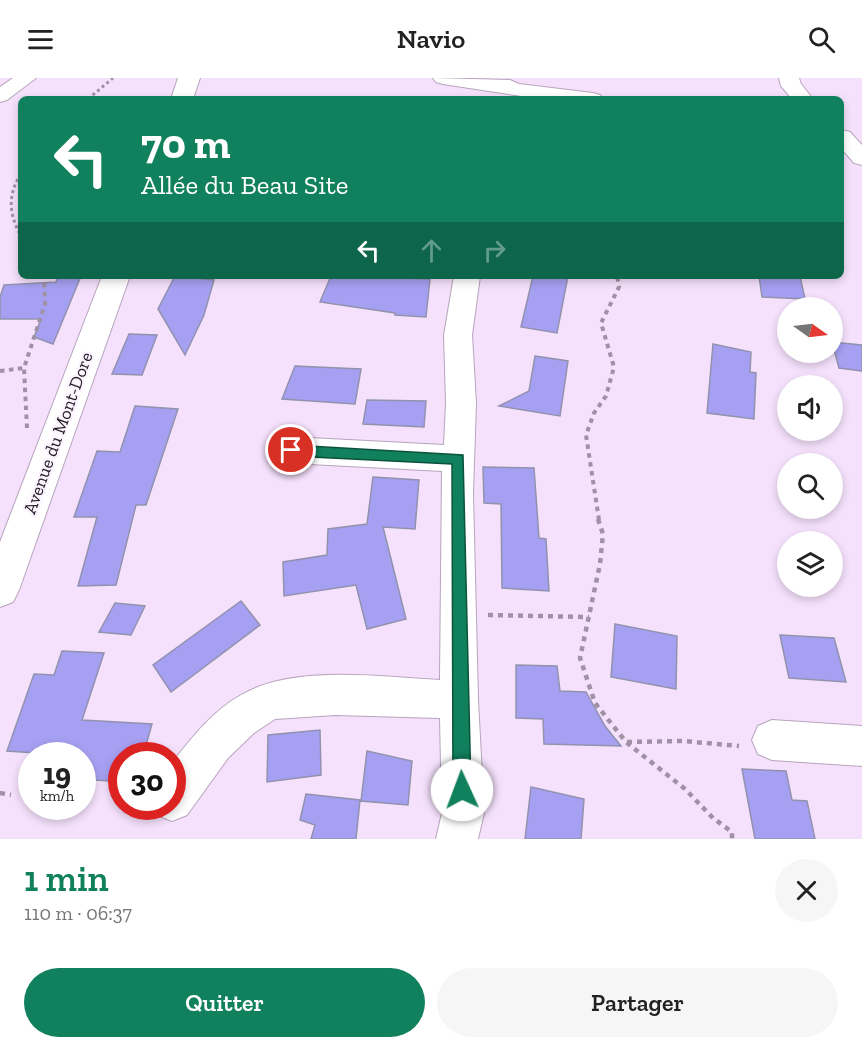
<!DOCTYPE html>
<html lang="fr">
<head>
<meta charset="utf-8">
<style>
	:root { --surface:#fff; --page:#f6f6f6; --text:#222; --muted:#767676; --accent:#11805d }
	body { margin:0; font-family:"Zilla Slab",serif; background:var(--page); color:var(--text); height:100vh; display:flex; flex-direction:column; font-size:22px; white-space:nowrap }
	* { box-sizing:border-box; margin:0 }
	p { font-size:20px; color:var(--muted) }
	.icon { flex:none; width:33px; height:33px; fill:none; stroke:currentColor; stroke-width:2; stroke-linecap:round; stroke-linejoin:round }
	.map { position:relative; height:761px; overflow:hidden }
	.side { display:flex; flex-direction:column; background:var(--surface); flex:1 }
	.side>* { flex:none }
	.guide { position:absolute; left:18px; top:18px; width:826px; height:183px; border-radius:9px; box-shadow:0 3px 9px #0003; background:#11805d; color:#fff; overflow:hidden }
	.needle { width:39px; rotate:104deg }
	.fabs { position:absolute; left:777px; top:219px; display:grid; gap:12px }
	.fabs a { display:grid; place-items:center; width:66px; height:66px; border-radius:50%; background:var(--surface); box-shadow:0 3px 9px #0003; font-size:30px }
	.speed { position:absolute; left:18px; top:664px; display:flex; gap:12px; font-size:30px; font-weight:700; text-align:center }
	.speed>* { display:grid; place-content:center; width:78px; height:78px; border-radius:50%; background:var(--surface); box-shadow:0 3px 9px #0003; line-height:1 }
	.speed small { font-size:15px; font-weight:400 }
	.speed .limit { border:9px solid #d22; background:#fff; color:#111 }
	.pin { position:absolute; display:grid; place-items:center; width:51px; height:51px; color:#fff; margin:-26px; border:3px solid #fff; border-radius:50%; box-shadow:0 2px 6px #0007 }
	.me { position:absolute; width:66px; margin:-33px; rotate:358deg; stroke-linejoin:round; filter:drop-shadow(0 0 4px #0008) }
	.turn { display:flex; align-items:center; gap:21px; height:126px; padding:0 24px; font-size:27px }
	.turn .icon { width:78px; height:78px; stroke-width:2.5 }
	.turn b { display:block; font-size:42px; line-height:51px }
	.lanes { display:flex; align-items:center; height:57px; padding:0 24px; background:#0003; justify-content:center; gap:30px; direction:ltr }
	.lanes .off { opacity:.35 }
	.round { display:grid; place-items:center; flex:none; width:63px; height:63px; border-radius:32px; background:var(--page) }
	.head { display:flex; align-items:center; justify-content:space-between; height:102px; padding:0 24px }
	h1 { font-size:36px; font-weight:600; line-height:45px; color:var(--accent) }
	.action { display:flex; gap:12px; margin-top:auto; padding:12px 24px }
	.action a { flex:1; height:69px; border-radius:36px; background:var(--accent); color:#fff; font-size:24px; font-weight:600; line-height:69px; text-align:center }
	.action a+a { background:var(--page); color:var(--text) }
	header { display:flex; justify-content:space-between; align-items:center; height:78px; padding:0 24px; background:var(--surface); font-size:27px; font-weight:600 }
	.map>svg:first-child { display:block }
</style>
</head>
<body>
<header><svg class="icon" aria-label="menu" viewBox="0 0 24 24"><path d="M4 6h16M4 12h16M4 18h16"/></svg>Navio<svg class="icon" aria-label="search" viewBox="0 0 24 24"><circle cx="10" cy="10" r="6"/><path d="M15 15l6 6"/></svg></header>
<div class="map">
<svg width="862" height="761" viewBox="0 0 862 761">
	<rect width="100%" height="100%" fill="#f5e1fc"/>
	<!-- building -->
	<path fill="#a6a0f2" stroke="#9292ae" stroke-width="1.5" d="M58 198H81L53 266 34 259 41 241H0V219L4 207 56 204Z
		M175 198 214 202 204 237 185 277 158 231Z
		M331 198 430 201 426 239 395 237V235L320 224Z
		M533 198H568L557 255 521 249Z
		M759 198H800L805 221 762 219Z
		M129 256 157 257 142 297 112 296Z
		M832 264 862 267V293L839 290Z
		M713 266 751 274 750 294 756 295 754 341 707 335Z
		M535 278 568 283 560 338 499 328 529 313Z
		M295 288 361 291 355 326 282 321Z
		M367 322 426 323 424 349 363 346Z
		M135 328 178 331 146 427H136L116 507 78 508 97 439H74L97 373 120 374Z
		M483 389 534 390 539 460 546 461 549 513 502 510 501 426 484 425Z
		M373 399 419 402 415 451 383 449 406 541 367 551 356 507 284 518 283 484 327 477 328 451 367 446Z
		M241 523 260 547 171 614 153 587Z
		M115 525 145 528 131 557 99 554Z
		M615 546 677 558 676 611 611 599Z
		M780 557 834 560 846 604 789 600Z
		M62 573 104 575 82 642 152 646 143 678H122V704L82 701V678L7 673 34 596 54 597Z
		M516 587 557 588 560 613 586 614 605 648 621 668 544 666 543 641 516 640Z
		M320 652 321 697 267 704 268 657Z
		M367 673 412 683 408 727 361 723Z
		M742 691 786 693 792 722 807 723 815 761H755Z
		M531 709 584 721 581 761H525Z
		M306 716 360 722 356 761H311L315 747 300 742Z"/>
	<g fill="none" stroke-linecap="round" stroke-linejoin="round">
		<defs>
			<path id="street" d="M13 0H36L7 22 0 24V9Z
				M433 0 510 2 519 6 593 15 600 17 603 21H541L443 6 436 4Z
				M779 0H799L801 6 813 21H792L781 8Z
				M842 52 850 54 862 67V87L854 85 842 71Z
				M454 198H480L472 257 476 325 473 415 478 622 484 735 478 761H436L442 735 440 640 335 637 275 641 254 655 228 680 187 737 172 743 157 737 154 729H172V685L175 681C194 657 214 632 241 617 294 586 380 599 440 602L442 393 291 385 280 381 275 372 280 363 291 359 444 367 446 325 444 257Z
				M772 642 862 648V688L772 682 758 676 752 662 758 648Z"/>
			<path id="primary" d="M178 0H200L193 21H171Z
				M102 198H130L19 512 13 524 0 529V464Z"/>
		</defs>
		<!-- street casing -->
		<use href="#street" stroke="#b7a4bd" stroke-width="2"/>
		<!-- primary casing -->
		<use href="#primary" stroke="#b7a4bd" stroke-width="2"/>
		<!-- path-far2 -->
		<path stroke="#a091a5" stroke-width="3" stroke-dasharray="3 3" stroke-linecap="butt" d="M88 21 113 0
			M21 96C7 117 9 137 21 158"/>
		<!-- path-far1 -->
		<path stroke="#a091a5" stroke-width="4" stroke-dasharray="4.5 4.5" stroke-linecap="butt" d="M0 293 24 290
			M27 350 24 290 45 226 44 198
			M599 442 586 357 594 335 606 318 614 289 601 245 619 209 617 198"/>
		<!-- path -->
		<path stroke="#a091a5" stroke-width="4.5" stroke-dasharray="5 5" stroke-linecap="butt" d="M598 441 603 456 600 486 580 580 595 625 626 664 685 711 713 740 732 754V761
			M488 537 589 539
			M627 664 683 663 739 668
			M0 715 11 717"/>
		<!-- street -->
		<use href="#street" fill="#fff" fill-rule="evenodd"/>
		<!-- primary -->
		<use href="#primary" fill="#fff" fill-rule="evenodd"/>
	</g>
	<!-- route -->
	<path fill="#11805d" stroke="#0b533c" stroke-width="1.5" d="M291 367 463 377 471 712 469 719 462 721 456 719 453 712 452 386 291 378 284 372Z"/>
	<g text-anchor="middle" stroke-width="4.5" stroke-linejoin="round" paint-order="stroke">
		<!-- street labels -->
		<g font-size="18" fill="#201922" stroke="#fbf3fe">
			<text transform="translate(58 355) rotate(-70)" y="6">Avenue du Mont-Dore</text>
		</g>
	</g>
</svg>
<div class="fabs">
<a><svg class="needle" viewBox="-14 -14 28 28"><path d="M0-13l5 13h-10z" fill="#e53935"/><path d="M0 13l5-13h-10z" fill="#767676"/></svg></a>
<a><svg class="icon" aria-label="sound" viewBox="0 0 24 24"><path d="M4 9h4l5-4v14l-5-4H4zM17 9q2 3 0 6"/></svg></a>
<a><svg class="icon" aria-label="search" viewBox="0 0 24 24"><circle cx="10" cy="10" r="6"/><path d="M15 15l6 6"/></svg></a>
<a><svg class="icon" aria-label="layers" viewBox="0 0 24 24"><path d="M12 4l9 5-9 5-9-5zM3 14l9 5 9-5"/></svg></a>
</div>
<div class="speed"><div>19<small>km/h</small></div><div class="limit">30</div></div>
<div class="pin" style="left:291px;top:372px;background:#d93025"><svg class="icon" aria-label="arrive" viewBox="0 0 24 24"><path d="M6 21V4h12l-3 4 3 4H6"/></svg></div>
<svg class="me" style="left:462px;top:712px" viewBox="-20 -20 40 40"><circle r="19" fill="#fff"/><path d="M0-13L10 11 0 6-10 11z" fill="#11805d"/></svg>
<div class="guide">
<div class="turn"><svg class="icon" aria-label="left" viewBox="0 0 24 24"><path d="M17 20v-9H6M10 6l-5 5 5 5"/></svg><div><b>70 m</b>Allée du Beau Site</div></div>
<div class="lanes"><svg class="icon" aria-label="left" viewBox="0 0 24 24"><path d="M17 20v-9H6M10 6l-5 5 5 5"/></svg><svg class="icon off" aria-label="ahead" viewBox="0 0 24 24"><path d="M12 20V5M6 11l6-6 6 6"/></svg><svg class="icon off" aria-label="right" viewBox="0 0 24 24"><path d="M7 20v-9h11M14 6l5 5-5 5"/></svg></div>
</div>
</div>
<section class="side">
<div class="head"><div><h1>1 min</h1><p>110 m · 06:37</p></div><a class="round"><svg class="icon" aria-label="close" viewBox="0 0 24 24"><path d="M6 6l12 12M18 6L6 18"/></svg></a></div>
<div class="action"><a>Quitter</a><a>Partager</a></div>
</section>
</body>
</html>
